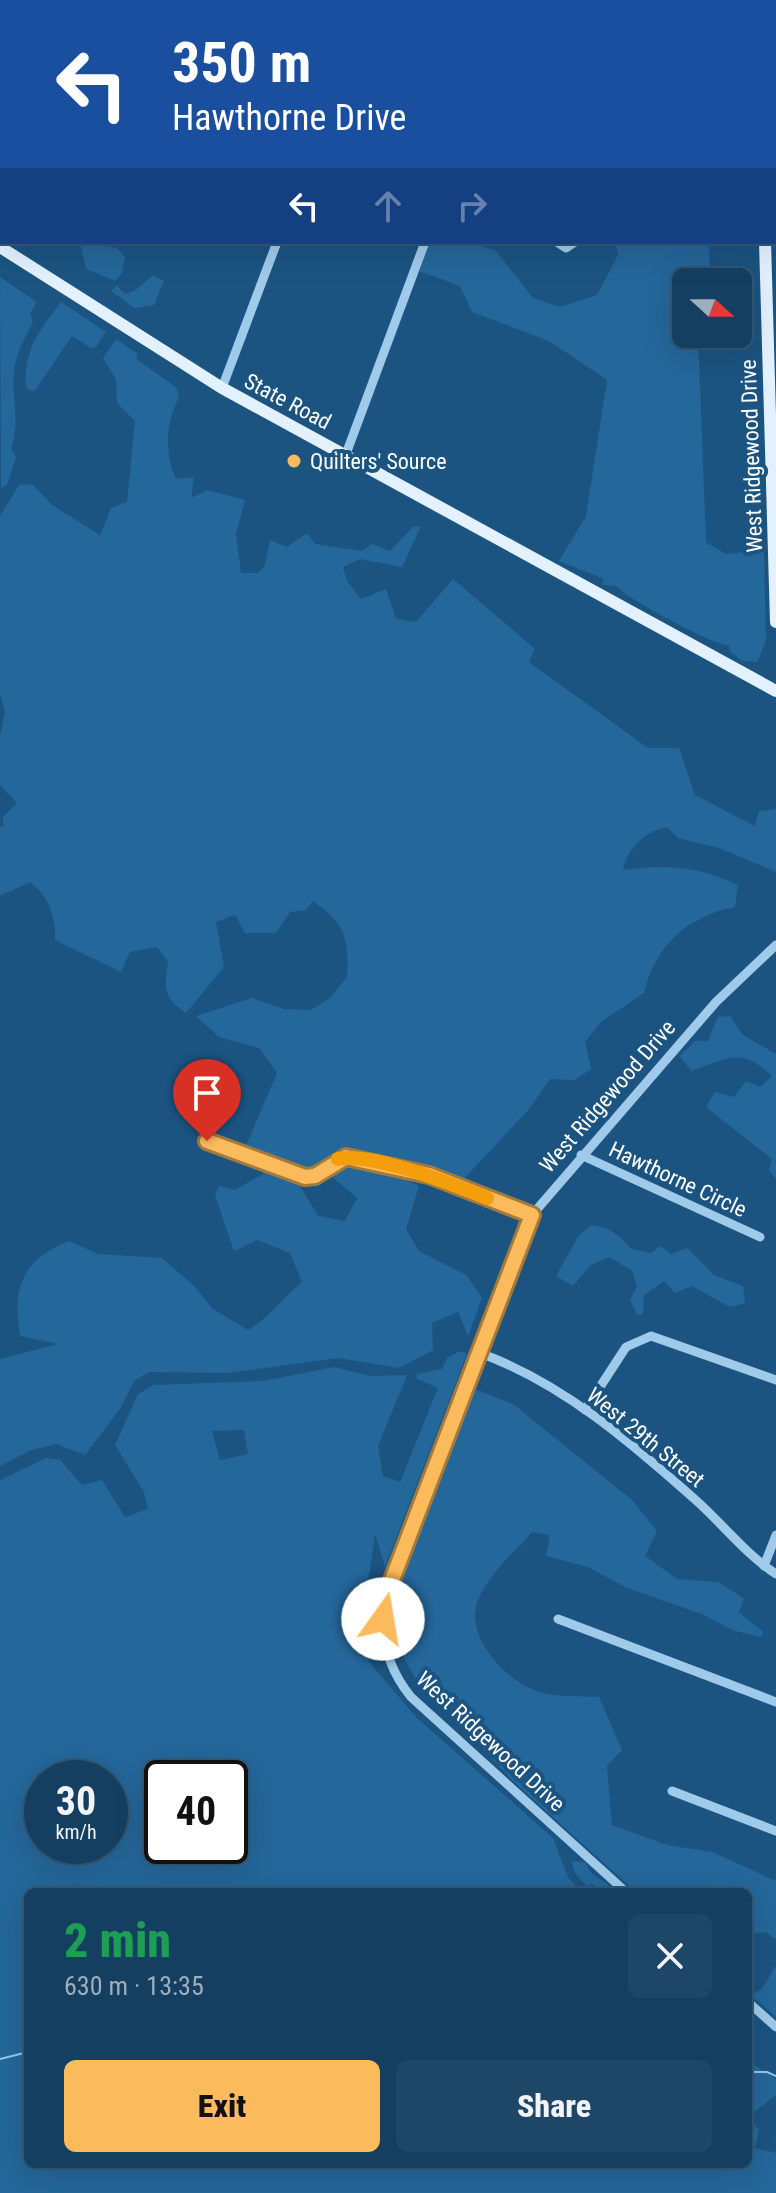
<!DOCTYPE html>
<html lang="en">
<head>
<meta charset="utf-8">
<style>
	:root { --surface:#143f61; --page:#1d4667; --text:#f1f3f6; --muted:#9dafbd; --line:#335876; --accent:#fbbb5c }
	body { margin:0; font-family:"Roboto Condensed",sans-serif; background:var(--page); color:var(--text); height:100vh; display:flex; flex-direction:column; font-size:30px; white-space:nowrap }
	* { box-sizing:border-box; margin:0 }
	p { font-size:26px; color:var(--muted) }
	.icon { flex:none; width:44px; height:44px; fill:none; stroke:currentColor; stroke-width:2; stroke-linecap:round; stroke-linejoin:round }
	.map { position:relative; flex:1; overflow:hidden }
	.side { position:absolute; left:24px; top:1888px; width:728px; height:280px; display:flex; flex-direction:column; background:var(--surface); border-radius:12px; box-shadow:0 8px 32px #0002,0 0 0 2px var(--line) }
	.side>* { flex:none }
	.banner { position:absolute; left:0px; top:0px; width:776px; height:244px; box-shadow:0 8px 32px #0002,0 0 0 2px var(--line); background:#1a4fa0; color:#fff; overflow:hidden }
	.needle { width:52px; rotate:111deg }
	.buttons { position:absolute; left:672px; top:268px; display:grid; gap:16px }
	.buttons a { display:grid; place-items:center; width:80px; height:80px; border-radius:12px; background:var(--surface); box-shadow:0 8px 32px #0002,0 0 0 2px var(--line); font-size:40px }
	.speed { position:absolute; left:24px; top:1760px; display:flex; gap:16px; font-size:40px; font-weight:700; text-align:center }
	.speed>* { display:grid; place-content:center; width:104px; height:104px; border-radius:50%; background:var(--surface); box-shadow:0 8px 32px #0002,0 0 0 2px var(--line); line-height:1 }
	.speed small { font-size:20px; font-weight:400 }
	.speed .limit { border:4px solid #111; border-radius:12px; background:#fff; color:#111 }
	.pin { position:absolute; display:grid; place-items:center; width:68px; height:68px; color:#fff; margin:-82px -34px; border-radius:50% 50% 50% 0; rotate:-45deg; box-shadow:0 0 8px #0007 }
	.pin .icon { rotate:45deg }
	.me { position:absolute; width:88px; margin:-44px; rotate:13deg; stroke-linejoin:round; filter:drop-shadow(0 0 6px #0008) }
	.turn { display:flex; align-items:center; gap:28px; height:168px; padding:0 40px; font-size:36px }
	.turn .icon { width:104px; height:104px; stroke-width:2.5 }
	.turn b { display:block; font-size:56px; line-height:68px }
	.lanes { display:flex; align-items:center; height:76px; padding:0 40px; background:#0003; justify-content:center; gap:40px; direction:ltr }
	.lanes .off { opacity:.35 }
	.round { display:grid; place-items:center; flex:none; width:84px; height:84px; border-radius:12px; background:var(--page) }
	.overview { display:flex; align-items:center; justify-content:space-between; height:136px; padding:0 40px }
	h1 { font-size:48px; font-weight:800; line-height:60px; color:#1e9e55 }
	.primary-button { display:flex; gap:16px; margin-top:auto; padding:16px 40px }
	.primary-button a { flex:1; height:92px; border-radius:12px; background:var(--accent); color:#111; font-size:32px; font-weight:800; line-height:92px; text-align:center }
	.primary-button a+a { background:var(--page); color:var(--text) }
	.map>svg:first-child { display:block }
</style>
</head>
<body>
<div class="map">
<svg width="776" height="2193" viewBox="0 0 776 2193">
	<rect width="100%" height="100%" fill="#1b5481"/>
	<!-- green -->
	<path fill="#24679a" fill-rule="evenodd" d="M80 242 117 248 125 257 122 273 115 281 86 269Z
		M429 242H471L496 251 533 298 560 307 597 295 618 255 615 242H709L710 282H686V334H698L706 542 726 554 764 550 766 641 757 662 743 661 730 652 729 645C716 647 626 598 616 586L602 585 604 579 559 561 586 516 607 380 549 341 472 312 460 286 419 271Z
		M153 275 164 281 154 305 134 308 111 291 117 285 125 294 136 290Z
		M0 277 37 302 30 313 33 322C25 338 16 353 14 371 11 400 21 419 11 449L16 457 8 483 1 489Z
		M61 302 106 332 96 347 91 348 72 336 34 392 26 388C23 351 39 331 61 302Z
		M116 339 138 354 136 359 176 387 179 397C166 422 164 453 176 479L194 477 191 498 207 490 245 500 236 534 241 573H258L265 565 270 540 287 547 307 533 315 544 362 551 372 544 390 551 413 527 421 526 402 567 360 559 343 567 347 581 361 599 386 589 396 619 416 622 453 579 535 649 529 662 648 748H679L695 795 755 826 759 811 776 809V872L719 848 678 838 667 827C645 831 627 849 623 870 666 864 698 866 738 885L735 907C687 916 655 946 644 993L601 1022 585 1042 591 1069 575 1080 550 1079 529 1109 462 1181 352 1149 330 1156 304 1173 245 1148 277 1073 259 1048 219 1037 196 1016 252 998 284 1009 311 1010 330 998 347 977C349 937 345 924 313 901L306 910 290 912 276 933H245L235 915 216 922 224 967 186 1013C163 997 164 989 168 962L157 947 130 952 121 972 55 940C56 917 49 896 30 882L0 896V826L3 827V817L17 803 0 785V737L5 712 0 693V516L19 485 32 484 52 505 100 535 111 508 127 502 135 421 117 403 116 380 103 358Z
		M730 1016 743 1035 776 1054V1179L769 1170 772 1159 706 1107 715 1092 734 1097 746 1081 760 1087 772 1076C739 1045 728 1059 691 1071L680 1056 695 1041H708L718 1017Z
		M351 1164 388 1171 419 1186 406 1229 419 1251 466 1275 482 1298 468 1336 458 1312 432 1323 433 1350 399 1368 338 1358 228 1373 149 1372 134 1381 120 1409 85 1455 56 1444 31 1450 0 1466V1359L58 1344 20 1336C12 1287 22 1260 69 1241L98 1254 162 1258 194 1286 213 1309 248 1330C270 1317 282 1298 302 1282L290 1253 257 1240 234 1251 215 1195 219 1186 235 1190 266 1172 300 1186 318 1216 345 1221 357 1198 330 1175Z
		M590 1225C608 1226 620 1235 631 1249L651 1253 661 1246 671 1254 687 1248 714 1275 743 1286 745 1303 730 1307 692 1286 675 1293 664 1281 644 1295 643 1314 637 1315 630 1300 637 1286 632 1271 609 1257 591 1265 573 1286 556 1276 578 1237Z
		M460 1351 467 1354 385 1567 375 1534 368 1583V1604L374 1614 369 1662 417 1718 553 1838 568 1877 581 1892H28V2164H748L751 2063 776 2079V2095L749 2116 759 2130 755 2148 776 2153V2193H0V1480L46 1458 60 1460 82 1485 102 1480 125 1517 148 1509 144 1492 115 1445 138 1394 154 1385 262 1381 335 1367 370 1376 407 1375 378 1446 383 1476 400 1482 438 1388 417 1379V1374L442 1369 447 1358ZM244 1430 248 1454 220 1460 212 1431ZM42 1778H110V1846H42ZM162 1778H230V1846H162Z
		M469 1387 513 1404 632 1500 657 1531 645 1556 677 1579 719 1582 744 1599 739 1612 763 1632 761 1637 732 1630 704 1615 625 1587 588 1567 546 1556 550 1535 532 1532C513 1554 489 1573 478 1600 463 1637 509 1685 543 1693 560 1697 581 1696 599 1697L622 1750 607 1766 612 1825 667 1845 712 1852 776 1881V1940L766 1932 748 1934V1892H636L514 1782 417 1681 398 1648 395 1613 401 1581Z
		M572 1861 585 1862 591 1873 609 1885 604 1892H598L593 1884 587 1886C578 1878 573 1873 572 1861Z
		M776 1966V2017L750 1994 761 1990Z"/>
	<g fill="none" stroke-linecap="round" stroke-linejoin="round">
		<!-- stream -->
		<path stroke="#92c7ec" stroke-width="2" d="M0 2059 28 2052
			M748 2072H767L776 2076"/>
		<!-- minor -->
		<path stroke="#9fcaea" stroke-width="9" d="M552 0 553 2
			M367 2 368 0
			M515 2 516 0
			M557 242 566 248 575 242
			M222 388 277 242
			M346 454 425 242
			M207 1141 305 1177 315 1176 346 1157 429 1175 532 1215
			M581 1155 760 1237
			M477 1352C562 1382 633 1444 699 1503 725 1527 747 1555 776 1574
			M585 1410 626 1347 651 1336 776 1380
			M764 1566 776 1535
			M558 1619 776 1702
			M672 1791 776 1831
			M626 1892 411 1697C389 1670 380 1640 385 1606L477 1352 532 1215 716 1002 776 945
			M748 2002 776 2027"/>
		<!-- major -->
		<path stroke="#e3f1fe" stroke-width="12" d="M758 0V2
			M765 242 776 622
			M0 247 222 388 776 691"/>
	</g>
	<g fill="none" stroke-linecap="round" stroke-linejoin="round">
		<defs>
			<path id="route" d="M207 1141 305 1177 315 1176 346 1157 429 1175 532 1215 392 1580 383 1619"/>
		</defs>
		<!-- route casing -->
		<use href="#route" stroke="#a37a3c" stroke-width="20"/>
		<!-- route -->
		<use href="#route" stroke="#fbbb5c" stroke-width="14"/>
		<!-- slow -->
		<path stroke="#f59e0b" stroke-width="14" d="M338 1159C372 1152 454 1185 487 1198"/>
	</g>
	<!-- markers -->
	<circle fill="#fbbb5c" stroke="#1b5481" stroke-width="3" cx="294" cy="461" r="8"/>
	<g text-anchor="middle" stroke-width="8" stroke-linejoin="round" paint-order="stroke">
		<!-- street labels -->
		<g font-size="22" fill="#fff" stroke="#1b5481">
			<text transform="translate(288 401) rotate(28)" y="8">State Road</text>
			<text transform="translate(751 456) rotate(-92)" y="8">West Ridgewood Drive</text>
			<text transform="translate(607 1096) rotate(-49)" y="8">West Ridgewood Drive</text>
			<text transform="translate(678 1179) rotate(25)" y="8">Hawthorne Circle</text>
			<text transform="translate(646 1437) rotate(39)" y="8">West 29th Street</text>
			<text transform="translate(491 1741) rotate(43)" y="8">West Ridgewood Drive</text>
		</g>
		<!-- poi labels -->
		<g font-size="22" fill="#fff" stroke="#1b5481" text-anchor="start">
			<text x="310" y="469">Quilters' Source</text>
		</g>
	</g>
</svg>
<div class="buttons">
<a><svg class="needle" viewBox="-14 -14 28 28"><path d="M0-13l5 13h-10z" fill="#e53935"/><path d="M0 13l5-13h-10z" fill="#9dafbd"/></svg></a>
</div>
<div class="speed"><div>30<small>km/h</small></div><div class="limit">40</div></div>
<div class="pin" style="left:207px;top:1141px;background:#d93025"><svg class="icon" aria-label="arrive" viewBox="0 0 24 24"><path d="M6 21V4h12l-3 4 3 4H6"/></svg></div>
<svg class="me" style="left:383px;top:1619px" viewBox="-20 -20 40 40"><circle r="19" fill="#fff"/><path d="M0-13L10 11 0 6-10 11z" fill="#fbbb5c"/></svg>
<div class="banner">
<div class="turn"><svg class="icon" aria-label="left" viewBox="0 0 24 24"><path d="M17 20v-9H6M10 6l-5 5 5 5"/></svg><div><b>350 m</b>Hawthorne Drive</div></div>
<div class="lanes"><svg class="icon" aria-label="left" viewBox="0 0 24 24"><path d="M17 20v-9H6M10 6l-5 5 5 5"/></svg><svg class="icon off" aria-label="ahead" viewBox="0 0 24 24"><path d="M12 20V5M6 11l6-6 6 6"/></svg><svg class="icon off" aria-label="right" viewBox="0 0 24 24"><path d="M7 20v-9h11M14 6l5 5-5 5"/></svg></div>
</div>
<section class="side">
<div class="overview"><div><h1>2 min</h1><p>630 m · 13:35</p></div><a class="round"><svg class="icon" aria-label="close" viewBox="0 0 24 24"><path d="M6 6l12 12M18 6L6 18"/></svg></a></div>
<div class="primary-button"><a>Exit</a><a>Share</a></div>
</section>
</div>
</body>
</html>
